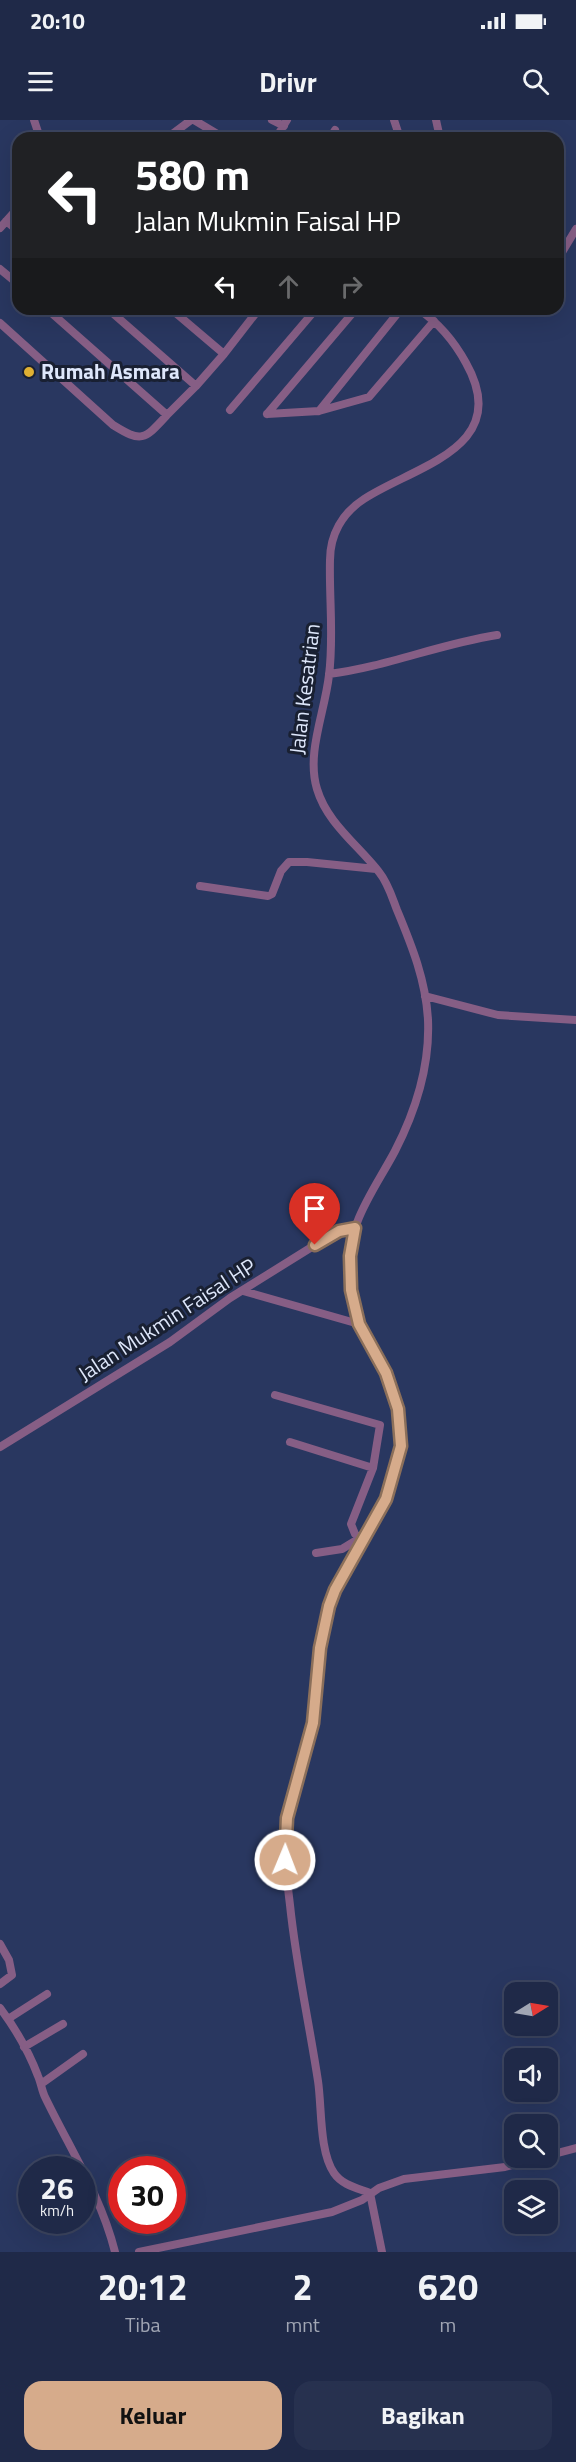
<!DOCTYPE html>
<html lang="id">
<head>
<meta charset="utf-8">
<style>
	:root { --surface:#1f2948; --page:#27314f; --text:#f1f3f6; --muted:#a1a6b4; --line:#3c4560; --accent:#d6ab8b }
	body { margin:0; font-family:"Titillium Web",sans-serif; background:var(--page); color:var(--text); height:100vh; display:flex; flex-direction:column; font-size:22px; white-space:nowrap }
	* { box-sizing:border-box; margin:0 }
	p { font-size:20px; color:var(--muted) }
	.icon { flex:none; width:33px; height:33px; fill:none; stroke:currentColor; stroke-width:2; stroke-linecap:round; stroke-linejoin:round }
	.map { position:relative; height:2132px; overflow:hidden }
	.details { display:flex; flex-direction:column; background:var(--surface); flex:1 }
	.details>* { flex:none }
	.top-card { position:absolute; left:12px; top:12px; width:552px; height:183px; border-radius:18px; box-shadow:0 6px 24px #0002,0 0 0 2px var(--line); background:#202124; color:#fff; overflow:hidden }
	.needle { width:39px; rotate:79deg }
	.tools { position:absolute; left:504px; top:1862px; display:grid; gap:12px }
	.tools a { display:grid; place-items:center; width:54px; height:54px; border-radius:12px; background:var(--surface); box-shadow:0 6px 24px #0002,0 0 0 2px var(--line); font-size:30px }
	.speed { position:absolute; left:18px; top:2036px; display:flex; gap:12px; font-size:30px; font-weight:700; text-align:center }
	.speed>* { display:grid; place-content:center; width:78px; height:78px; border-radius:50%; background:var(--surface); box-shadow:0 6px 24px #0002,0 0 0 2px var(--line); line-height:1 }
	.speed small { font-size:15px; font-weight:400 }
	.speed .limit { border:9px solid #d22; background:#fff; color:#111 }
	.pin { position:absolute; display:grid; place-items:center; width:51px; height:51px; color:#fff; margin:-62px -26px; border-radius:50% 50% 50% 0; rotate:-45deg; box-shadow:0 0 6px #0007 }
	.pin .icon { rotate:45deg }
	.me { position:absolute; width:66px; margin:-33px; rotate:1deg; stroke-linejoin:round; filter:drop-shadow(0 0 4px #0008) }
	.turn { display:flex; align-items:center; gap:21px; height:126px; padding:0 24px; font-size:27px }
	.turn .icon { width:78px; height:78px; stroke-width:2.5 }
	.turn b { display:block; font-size:42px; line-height:51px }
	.lanes { display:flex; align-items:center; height:57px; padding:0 24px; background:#0003; justify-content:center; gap:30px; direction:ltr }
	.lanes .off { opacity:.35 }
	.eta { display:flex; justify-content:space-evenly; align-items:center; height:102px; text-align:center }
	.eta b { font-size:36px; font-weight:700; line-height:42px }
	.action { display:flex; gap:12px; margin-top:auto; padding:12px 24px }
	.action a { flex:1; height:69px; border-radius:18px; background:var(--accent); color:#111; font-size:24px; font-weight:700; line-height:69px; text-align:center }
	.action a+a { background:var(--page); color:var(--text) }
	.status { display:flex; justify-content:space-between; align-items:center; height:42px; padding:0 30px; background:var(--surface); direction:ltr }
	.status svg { height:16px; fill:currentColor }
	header { display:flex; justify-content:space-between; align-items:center; height:78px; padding:0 24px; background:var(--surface); font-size:27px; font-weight:700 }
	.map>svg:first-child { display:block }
</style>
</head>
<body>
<div class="status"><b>20:10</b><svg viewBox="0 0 49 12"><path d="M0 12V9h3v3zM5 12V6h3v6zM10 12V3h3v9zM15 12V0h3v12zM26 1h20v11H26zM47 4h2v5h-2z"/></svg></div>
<header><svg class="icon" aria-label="menu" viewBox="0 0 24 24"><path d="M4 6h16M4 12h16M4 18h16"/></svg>Drivr<svg class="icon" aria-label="search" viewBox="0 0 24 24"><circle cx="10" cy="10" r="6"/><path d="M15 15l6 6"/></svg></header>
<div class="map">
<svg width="576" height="2132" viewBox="0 0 576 2132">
	<rect width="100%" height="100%" fill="#293760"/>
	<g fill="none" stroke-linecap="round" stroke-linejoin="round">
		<!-- minor -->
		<path stroke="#865e85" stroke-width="8" d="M34 0 40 18
			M194 0 224 18
			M272 0 284 6
			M394 0 400 18
			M436 0 440 18
			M167 18 191 0
			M276 18 287 0
			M330 18 335 10
			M6 101 18 111
			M0 108 18 88
			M558 139 576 109
			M0 149 18 164
			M47 189 167 295 196 266 108 189
			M171 189 224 234 196 266
			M0 203 113 305C142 323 144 320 167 295
			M224 234 259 189
			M230 290 316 189
			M319 291 401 189
			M267 294 319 291 369 277 434 201
			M267 294 356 189
			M329 554C386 547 439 524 497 515
			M200 766 268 776 272 774 281 751 289 742H307L376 749
			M425 876 498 895 576 900
			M243 1171 359 1204
			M275 1275 380 1305 373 1348 351 1404 355 1414 362 1420
			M290 1322 373 1348
			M0 1327 170 1222 230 1178 315 1125 339 1111 355 1108
			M316 1433 342 1429 360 1418
			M0 1824 9 1840 12 1855 0 1864
			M0 1888C15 1908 29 1932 38 1956 41 1963 42 1971 45 1977 70 2029 101 2076 115 2132
			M8 1899 47 1874
			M24 1927 63 1904
			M41 1964 83 1934
			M370 2073C357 2068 342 2065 334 2053 319 2031 322 1987 318 1961 309 1902 296 1844 290 1785 287 1761 284 1736 286 1712 288 1674 307 1638 313 1600 319 1562 319 1524 329 1486 333 1472 341 1461 348 1449 368 1411 390 1377 399 1335 413 1268 353 1221 349 1156 346 1104 372 1074 395 1031 416 990 430 947 428 900 426 861 412 826 397 790 392 777 388 763 379 752 358 725 327 703 317 669 306 633 325 592 329 555 334 517 329 479 330 440 330 415 342 393 364 379 414 346 514 328 466 243 454 221 439 203 418 189
			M370 2073 382 2132
			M139 2132 332 2092 362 2080 379 2068 404 2059 505 2047 576 2028"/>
	</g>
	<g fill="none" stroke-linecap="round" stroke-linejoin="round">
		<defs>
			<path id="route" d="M285 1740 287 1698 313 1603 320 1528 329 1486 335 1470 386 1379 401 1326 398 1289 386 1253 359 1204 351 1170 350 1136 355 1108 339 1111 315 1125"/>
		</defs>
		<!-- route casing -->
		<use href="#route" stroke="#8b6f5a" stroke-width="15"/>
		<!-- route -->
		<use href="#route" stroke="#d6ab8b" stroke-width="10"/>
	</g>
	<!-- markers -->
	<circle fill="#dfb033" stroke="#192032" stroke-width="2" cx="29" cy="252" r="6"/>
	<g text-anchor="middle" stroke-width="6" stroke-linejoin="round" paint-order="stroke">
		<!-- poi labels -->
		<g font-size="21" font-weight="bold" fill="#dee7fb" stroke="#192032" text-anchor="start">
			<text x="41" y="259">Rumah Asmara</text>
		</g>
		<!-- street labels -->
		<g font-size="21" fill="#dee7fb" stroke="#192032">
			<text transform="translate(305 569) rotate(-83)" y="7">Jalan Kesatrian</text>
			<text transform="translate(167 1200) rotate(-33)" y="7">Jalan Mukmin Faisal HP</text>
		</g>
	</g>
</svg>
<div class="tools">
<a><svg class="needle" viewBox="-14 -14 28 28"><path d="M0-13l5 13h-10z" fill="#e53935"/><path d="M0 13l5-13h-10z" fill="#a1a6b4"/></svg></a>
<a><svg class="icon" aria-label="sound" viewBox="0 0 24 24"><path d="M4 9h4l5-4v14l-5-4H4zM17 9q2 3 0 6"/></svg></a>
<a><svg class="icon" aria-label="search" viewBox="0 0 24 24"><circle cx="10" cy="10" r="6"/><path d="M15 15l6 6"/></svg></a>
<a><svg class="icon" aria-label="layers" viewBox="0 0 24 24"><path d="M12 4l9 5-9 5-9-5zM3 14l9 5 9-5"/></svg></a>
</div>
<div class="speed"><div>26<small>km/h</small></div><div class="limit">30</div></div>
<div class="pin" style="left:315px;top:1125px;background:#d93025"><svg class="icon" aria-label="arrive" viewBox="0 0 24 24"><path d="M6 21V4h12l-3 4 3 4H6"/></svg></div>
<svg class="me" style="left:285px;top:1740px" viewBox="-20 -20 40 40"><circle r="17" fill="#d6ab8b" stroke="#fff" stroke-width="3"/><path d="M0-11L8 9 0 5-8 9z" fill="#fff"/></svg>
<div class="top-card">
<div class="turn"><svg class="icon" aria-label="left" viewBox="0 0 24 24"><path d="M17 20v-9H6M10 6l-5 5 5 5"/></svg><div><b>580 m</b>Jalan Mukmin Faisal HP</div></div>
<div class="lanes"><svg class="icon" aria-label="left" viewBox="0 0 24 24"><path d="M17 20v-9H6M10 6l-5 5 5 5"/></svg><svg class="icon off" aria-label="ahead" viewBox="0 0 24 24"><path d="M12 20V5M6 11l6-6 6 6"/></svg><svg class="icon off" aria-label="right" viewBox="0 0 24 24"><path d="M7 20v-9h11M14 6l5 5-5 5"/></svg></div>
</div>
</div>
<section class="details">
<div class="eta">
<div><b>20:12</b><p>Tiba</p></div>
<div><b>2</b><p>mnt</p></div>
<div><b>620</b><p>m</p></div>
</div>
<div class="action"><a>Keluar</a><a>Bagikan</a></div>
</section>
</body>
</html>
